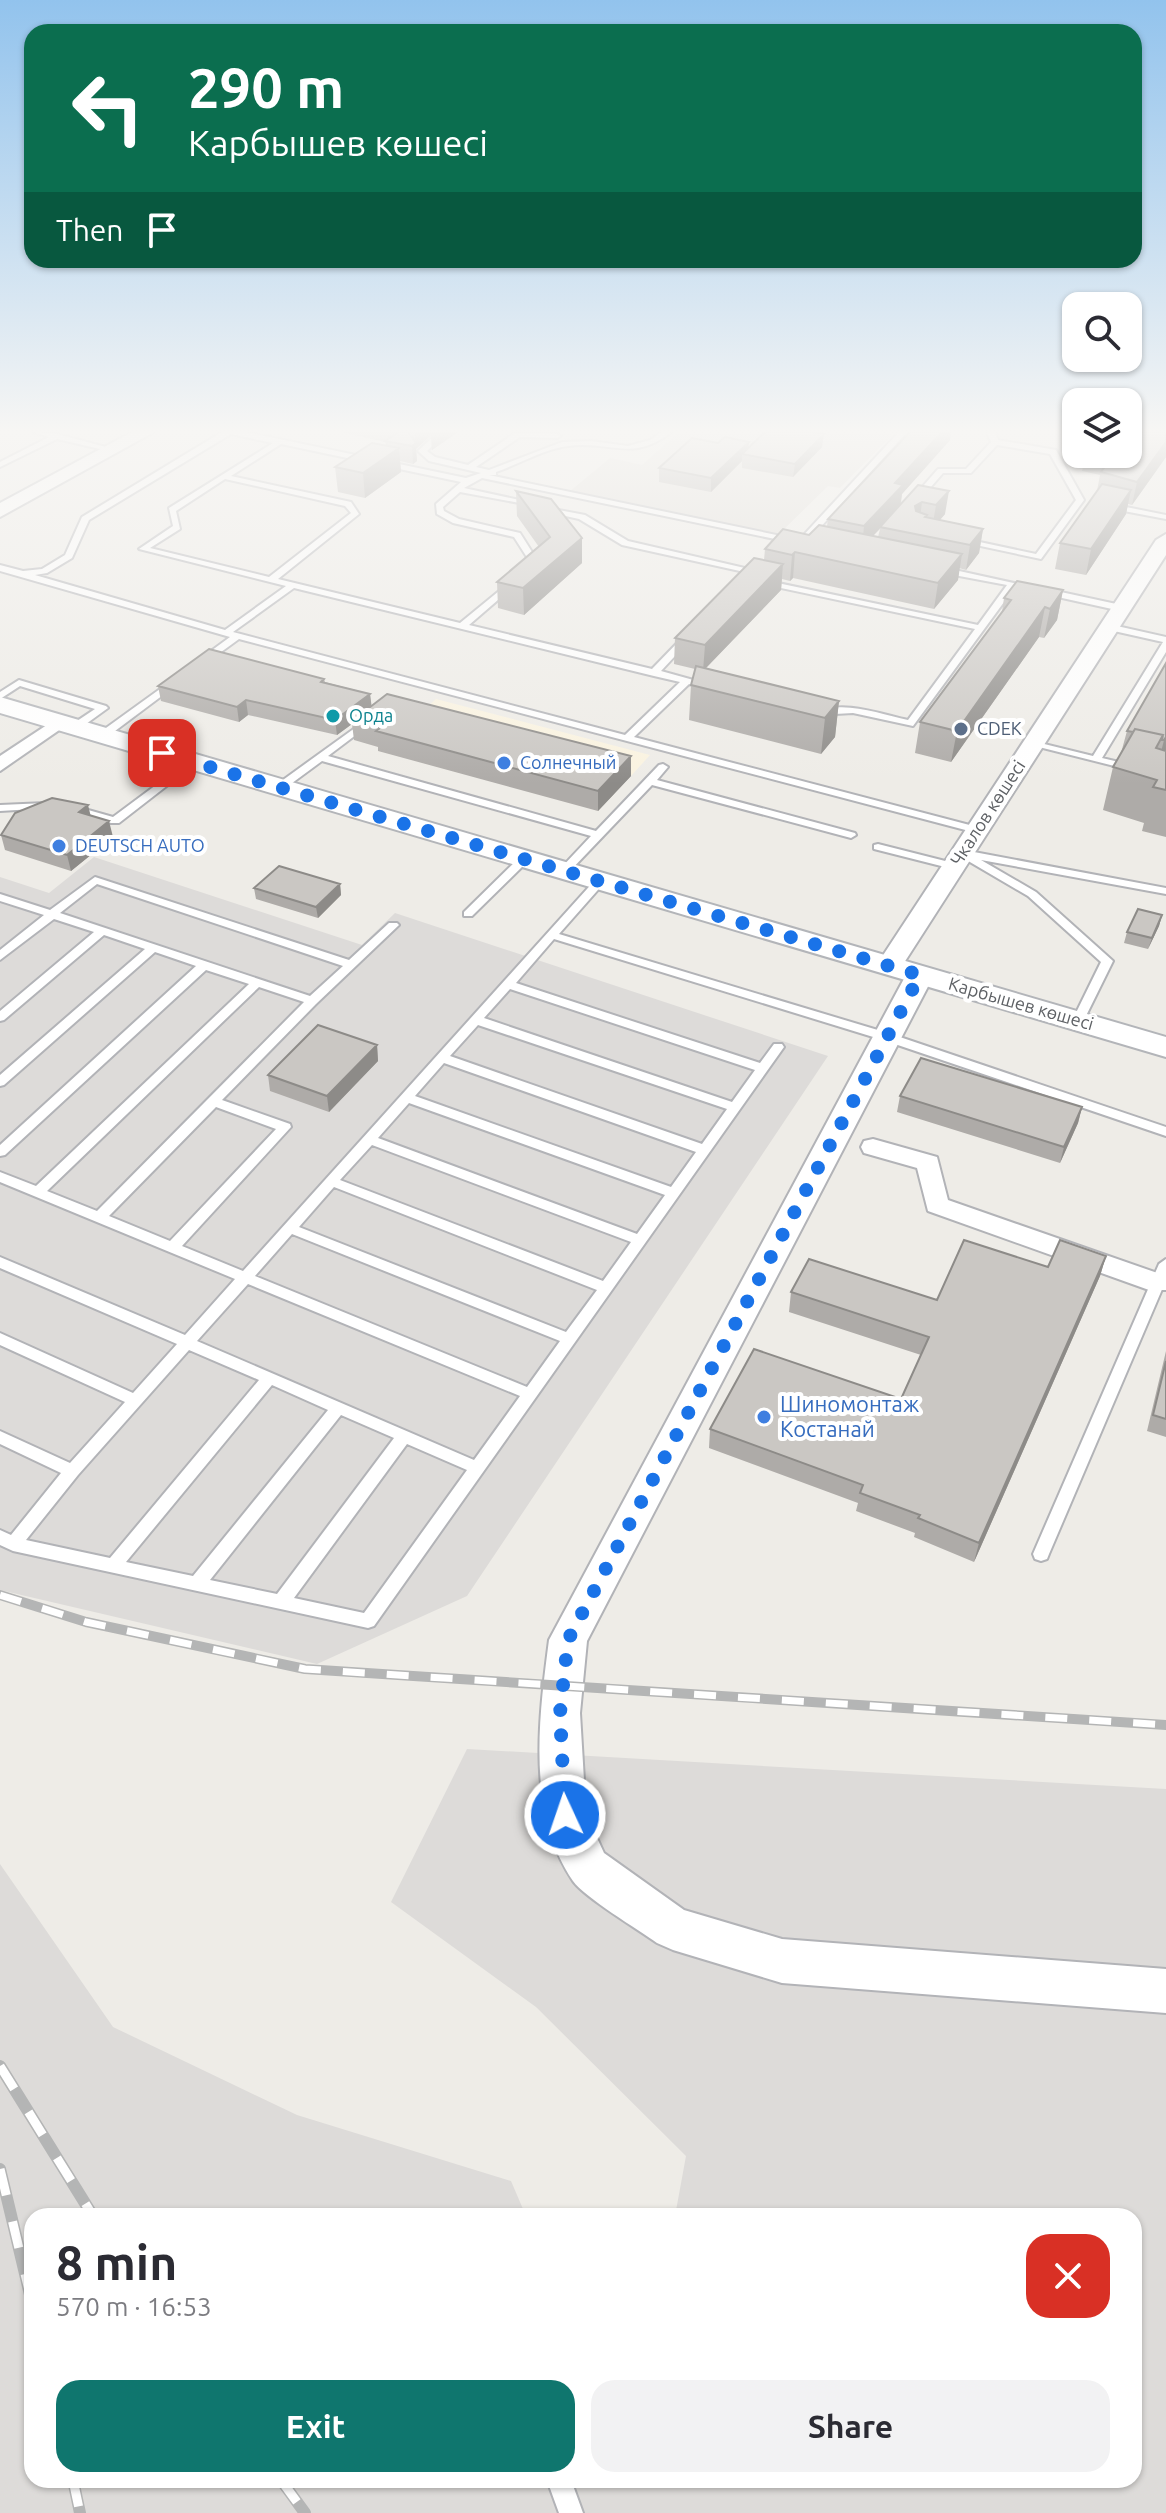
<!DOCTYPE html>
<html lang="en">
<head>
<meta charset="utf-8">
<style>
	:root { --surface:#fff; --page:#f2f2f3; --text:#2b2b33; --muted:#7c7c81; --accent:#0f766e }
	body { margin:0; font-family:Ubuntu,sans-serif; background:var(--page); color:var(--text); height:100vh; display:flex; flex-direction:column; font-size:30px; white-space:nowrap }
	* { box-sizing:border-box; margin:0 }
	p { font-size:26px; color:var(--muted) }
	.icon { flex:none; width:44px; height:44px; fill:none; stroke:currentColor; stroke-width:2; stroke-linecap:round; stroke-linejoin:round }
	.map { position:relative; flex:1; overflow:hidden }
	.side { position:absolute; left:24px; top:2208px; width:1118px; height:280px; display:flex; flex-direction:column; background:var(--surface); border-radius:24px; box-shadow:0 2px 6px #0004 }
	.side>* { flex:none }
	.guide { position:absolute; left:24px; top:24px; width:1118px; height:244px; border-radius:24px; box-shadow:0 2px 6px #0004; background:#0b6e4f; color:#fff; overflow:hidden }
	.buttons { position:absolute; left:1062px; top:292px; display:grid; gap:16px }
	.buttons a { display:grid; place-items:center; width:80px; height:80px; border-radius:16px; background:var(--surface); box-shadow:0 2px 6px #0004; font-size:40px }
	.pin { position:absolute; display:grid; place-items:center; width:68px; height:68px; color:#fff; margin:-34px; border-radius:16px; box-shadow:0 4px 12px #0006 }
	.me { position:absolute; width:88px; margin:-44px; rotate:357deg; stroke-linejoin:round; filter:drop-shadow(0 0 6px #0008) }
	.turn { display:flex; align-items:center; gap:28px; height:168px; padding:0 32px; font-size:36px }
	.turn .icon { width:104px; height:104px; stroke-width:2.5 }
	.turn b { display:block; font-size:56px; line-height:68px }
	.then { display:flex; align-items:center; height:76px; padding:0 32px; background:#0003; gap:16px; font-size:30px }
	.round { display:grid; place-items:center; flex:none; width:84px; height:84px; border-radius:24px; background:var(--page) }
	.overview { display:flex; align-items:center; justify-content:space-between; height:136px; padding:0 32px }
	h1 { font-size:48px; font-weight:700; line-height:60px }
	.primary-button { display:flex; gap:16px; margin-top:auto; padding:16px 32px }
	.primary-button a { flex:1; height:92px; border-radius:24px; background:var(--accent); color:#fff; font-size:32px; font-weight:700; line-height:92px; text-align:center }
	.primary-button a+a { background:var(--page); color:var(--text) }
	.map>svg:first-child { display:block }
</style>
</head>
<body>
<div class="map">
<svg width="1166" height="2513" viewBox="0 0 1166 2513">
	<rect width="100%" height="100%" fill="#eeece7"/>
	<!-- commercial -->
	<path fill="#faf3e0" d="M436 699 650 755 631 776 415 718Z"/>
	<!-- industrial -->
	<path fill="#dddbd9" d="M94 857 362 945 395 913 828 1056 467 1596 317 1664 0 1590V877L49 893Z
		M467 1749 1166 1789V2513H0V1864L113 2027 297 2115 511 2181 526 2216H32V2480H1134V2216H675L686 2156 536 2007 391 1902Z"/>
	<!-- education -->
	<path fill="#dedbd5" d="M679 432H895L840 488 828 486 777 536 569 492 610 458 642 465Z"/>
	<g fill="none" stroke-linecap="round" stroke-linejoin="round">
		<defs>
			<path id="service" d="M34 432 57 434 117 450 113 452 57 439 0 467V462L49 437Z
				M222 432H245L466 478 481 473 429 461 418 451 438 432H447L427 451 435 457 468 465 515 433 557 434 561 436 557 438 520 437 476 467 489 470 562 442 591 441 628 446 650 440 662 432H671C634 463 608 440 568 446 544 449 519 464 496 472V475H489L791 538 795 541 794 543 482 478 464 488 529 502 525 504 460 492 443 507 444 511 459 519 520 533 539 563 529 571 525 568 530 562 514 537 453 523 437 514 436 504 461 482 281 444 231 476 351 502 359 514 278 579 460 623 510 582 514 585 513 587 469 625 652 669 682 638H688V642L661 671 715 686 710 689 689 684 634 737 981 828 982 830 977 833 973 832 239 639 206 663H200V659L230 637 0 571V565L23 571 42 569 65 555 82 517ZM231 434 273 443 169 508 173 526 139 549 286 586 225 630 35 575 47 573 72 558 89 520ZM225 479 345 506 351 513 269 577 150 548 180 529 176 511ZM294 588 654 676 680 682 625 735 233 632Z
				M899 432H907L806 543H800V539Z
				M987 432H995L998 440 1056 450 1084 500 1041 559 957 541 961 538 1036 554 1076 500 1050 454 997 445 971 473H943L917 503 910 501 938 469H966L991 442Z
				M1111 504 1166 515V519L1108 508 1107 506Z
				M543 507 585 515 628 541 762 572 758 575 622 545 579 519 543 511Z
				M941 567 1023 585 1015 587 913 726 853 713 817 715 815 713C842 699 880 714 908 720L975 629 762 584 758 581 759 579 978 625 1007 585 938 572V568Z
				M1047 589 1121 605 1125 608 1121 611 1044 594V590Z
				M1108 624 1166 637V652L1102 758 1166 773V779L1027 744 1032 741 1093 756 1163 642 1105 629V625Z
				M19 680 106 706 108 708 79 729H71V725L95 709 20 686 0 699V692Z
				M171 681 179 683 107 737H99V733Z
				M366 720 371 723 369 725 328 756 596 831 659 765 663 764 668 767 657 780 855 833 856 835 851 838 652 785 568 873H560V869L591 836 322 761 284 789H276V785Z
				M191 759 195 760V764L119 823H111L69 809 74 806 113 817Z
				M46 803 51 806 50 808 0 811V805Z
				M878 844 957 864 958 866 953 869 874 849V845Z
				M962 850 970 853 974 852 1166 888V894L981 860 1036 892 1113 961 1082 1024 1078 1025 1072 1021 1101 962 1028 896 958 855V851Z
				M524 856 528 857V861L472 916H464V912L520 857Z
				M95 877 349 960 389 923H397L399 925 316 1004 222 1100 290 1124 291 1127 182 1246 243 1271 596 879 600 878 606 881 604 883 559 934 891 1034 1166 1127V1136L883 1040 554 939 516 983 760 1063 774 1044H782L784 1047 374 1626 368 1628 13 1551 0 1545V1530L11 1535 61 1473 0 1444V1431L70 1463 125 1402 0 1345V1333L133 1393 177 1344 0 1268V1257L185 1335 235 1279 0 1182V1172L36 1186 249 984 206 970 5 1155 0 1156V1145L196 966 155 952 4 1085 0 1086V1075L145 949 104 935 4 1020 0 1021V1011L94 932 54 919 0 960V950L44 915 0 901V894L50 910ZM97 884 343 966 310 996 60 913ZM259 987 304 1002 97 1211 47 1191ZM510 989 755 1070 732 1102 484 1018ZM478 1025 727 1109 702 1144 450 1056ZM444 1063 696 1152 671 1187 415 1096ZM409 1103 665 1195 637 1234 378 1138ZM216 1107 276 1129 170 1241 109 1216ZM372 1145 631 1242 603 1281 340 1180ZM334 1187 597 1290 566 1332 299 1227ZM292 1234 560 1341 527 1387 255 1276ZM248 1284 520 1396 474 1460 197 1341ZM189 1350 259 1380 110 1558 26 1540 78 1475ZM272 1385 328 1410 193 1576 126 1562ZM341 1415 394 1438 277 1594 210 1580ZM407 1444 467 1470 364 1613 294 1598Z
				M1166 1259V1280L1049 1554 1047 1559 1041 1561 1035 1559 1033 1554 1159 1264Z
				M547 2480H571L583 2513H559Z"/>
			<path id="minor" d="M59 717 65 718V726L0 771V756Z
				M873 1139 937 1157 948 1200 1166 1276V1290H1149L928 1211 917 1168 864 1153 861 1147 864 1141Z"/>
			<path id="tertiary" d="M132 432H154L0 517V503Z
				M1166 534V555L902 966 898 972H880L876 966 1156 540Z
				M920 967 930 969 934 975 587 1641 580 1713 586 1814 604 1853 684 1910 782 1939 1166 1969V2013L782 1983 673 1950 657 1943C639 1930 584 1897 573 1881 526 1812 539 1717 549 1640L906 975 910 969Z"/>
			<path id="secondary" d="M0 697 1166 1037V1057L0 713Z"/>
		</defs>
		<!-- service casing -->
		<use href="#service" stroke="#b2b3b7" stroke-width="4"/>
		<!-- minor casing -->
		<use href="#minor" stroke="#b2b3b7" stroke-width="4"/>
		<!-- tertiary casing -->
		<use href="#tertiary" stroke="#b2b3b7" stroke-width="4"/>
		<!-- secondary casing -->
		<use href="#secondary" stroke="#b3b5b9" stroke-width="4"/>
		<!-- service -->
		<use href="#service" fill="#fff" fill-rule="evenodd"/>
		<!-- minor -->
		<use href="#minor" fill="#fff" fill-rule="evenodd"/>
		<!-- tertiary -->
		<use href="#tertiary" fill="#fff" fill-rule="evenodd"/>
		<!-- secondary -->
		<use href="#secondary" fill="#fff" fill-rule="evenodd"/>
		<defs>
			<path id="rail-far1" d="M0 1595 86 1622 305 1669 1166 1725"/>
			<path id="rail" d="M0 2066 93 2216
				M0 2169 32 2303
				M73 2480 80 2513
				M281 2480 305 2513"/>
		</defs>
		<!-- rail-far1 casing -->
		<use href="#rail-far1" stroke="#b4b5b5" stroke-width="10"/>
		<!-- rail casing -->
		<use href="#rail" stroke="#b4b5b5" stroke-width="12"/>
		<!-- rail-far1 -->
		<use href="#rail-far1" stroke="#fff" stroke-width="7" stroke-dasharray="22" stroke-linecap="butt"/>
		<!-- rail -->
		<use href="#rail" stroke="#fff" stroke-width="9" stroke-dasharray="27" stroke-linecap="butt"/>
	</g>
	<!-- wall -->
	<path fill="#aeaba8" fill-rule="evenodd" d="M341 432H458L432 450 431 435 416 449 417 461 413 464 400 461 401 472 365 498 338 492 335 467 386 445 385 442Z
		M1166 432V457L1132 505 1128 504 1126 514 1086 575 1055 569 1060 543 1097 491 1100 475 1082 471 1086 454H1128Z
		M950 440 902 494 901 504 918 485 945 514 940 520 983 529 979 553 966 570 959 568 958 580 934 609 793 578 790 581 782 579 781 590 706 668 839 701 835 737 821 754 689 720 691 685 695 669 674 664 675 638 764 560 765 549 809 535 827 526 828 519ZM880 529 878 537 873 536Z
		M822 447 793 477 742 468V461L711 492 659 482V468L749 448Z
		M516 491 582 563 524 615 498 608 497 582 539 547 517 516Z
		M1063 590 1057 620 1044 638 1039 637 951 762 915 753 920 722 1002 612 1004 598Z
		M1166 663V837L1142 831 1144 823 1103 810 1113 767 1121 753 1127 731Z
		M324 679 325 682 370 694 371 706 631 756V776L598 811 378 751V747L354 740 352 724 337 735 248 715 239 722 161 701 158 686Z
		M90 816 113 837 71 871 5 850 1 835Z
		M340 884 341 895 318 918 256 899 254 888Z
		M1162 915 1159 926 1148 949 1124 943 1127 932Z
		M377 1045 378 1061 329 1112 270 1091 268 1075Z
		M900 1096 1082 1107 1078 1123 1060 1163 897 1112Z
		M1106 1256 1100 1276 974 1562 914 1537 915 1533 856 1511 858 1503 709 1448 710 1429 901 1399 921 1355 789 1312 791 1292 937 1300 1048 1267Z
		M1166 1351V1437L1147 1431Z"/>
	<!-- shaded-wall -->
	<path fill="#8d8b88" d="M415 432H458L432 450 431 435 416 449 417 461 413 464 412 446 415 444Z
		M942 432H951L950 440 902 494 900 506 862 548 864 526 895 483Z
		M824 434 822 447 793 477 795 464Z
		M749 442 748 455 742 454V461L711 492V478Z
		M1166 442V457L1132 505 1137 482Z
		M399 448 401 472 365 498 363 473Z
		M1131 490 1126 514 1086 575 1091 549Z
		M949 491 945 514 932 529 936 505Z
		M922 502 919 526 912 530 915 506Z
		M983 529 979 553 966 570 970 545Z
		M582 538V563L524 615 523 588Z
		M795 552 793 578 790 581 792 555Z
		M962 554 958 580 934 609 938 583Z
		M783 564 781 590 703 671 705 645Z
		M1063 590 1057 620 1044 638 1050 609Z
		M1045 607 1039 637 951 762 957 731Z
		M370 694 372 709 352 721V724L337 735 335 720Z
		M246 700 248 715 239 722 237 707Z
		M839 701 835 737 821 754 825 718Z
		M1166 737V751L1157 768 1164 740Z
		M631 756V776L598 811V791Z
		M88 805 92 821 79 812Z
		M109 821 113 837 71 871 67 855Z
		M340 884 341 895 318 918 316 907Z
		M1162 915 1159 926 1148 949 1152 938Z
		M377 1045 378 1061 329 1112 327 1096Z
		M1082 1107 1078 1123 1060 1163 1064 1147Z
		M1106 1256 1100 1276 974 1562 979 1543Z"/>
	<!-- building -->
	<path fill="#cac7c3" stroke="#8d8b88" stroke-width="2" d="M398 432H408L416 443 412 446 385 441Z
		M765 432H812L824 434 795 464 742 454Z
		M910 432H942L895 483 903 485 864 526 828 519Z
		M1128 432H1166V442L1137 482 1101 472 1114 454H1128Z
		M725 437 749 442 711 478 659 468 692 438 718 443Z
		M372 443 399 448 363 473 335 467Z
		M1102 484 1131 490 1091 549 1060 543Z
		M918 485 949 491 936 505 922 502 915 506 916 511 927 515 925 517 983 529 970 545 880 527Z
		M516 491 551 499 582 538 523 588 497 582 550 537Z
		M819 525 962 554 938 583 795 552 792 555 765 549 783 529 809 535Z
		M754 558 783 564 705 645 675 638Z
		M1017 581 1063 590 1050 609 1045 607 957 731 920 722 1011 600 1004 598Z
		M209 649 324 679 321 682 370 694 335 720 246 700 237 707 158 686Z
		M1166 663V737L1164 740H1162L1163 735 1135 729 1133 732 1127 731Z
		M696 666 839 701 825 718 691 685Z
		M387 694 631 756 598 791 376 731 380 728 352 721Z
		M1135 729 1163 735 1156 748 1166 751V790L1153 787 1157 780 1113 767Z
		M52 798 88 805 79 812 109 821 67 855 1 835 15 813Z
		M279 866 340 884 316 907 254 888Z
		M1138 909 1162 915 1152 938 1127 932Z
		M318 1025 377 1045 327 1096 268 1075Z
		M921 1058 1082 1107 1064 1147 900 1096Z
		M964 1240 1048 1267 1060 1240 1106 1256 979 1543 918 1518 920 1515 860 1493 863 1485 710 1429 754 1349 901 1399 929 1337 791 1292 809 1259 937 1300Z
		M1166 1361V1419L1153 1415Z"/>
	<!-- sky -->
	<linearGradient id="sky" x2="0" y2="1"><stop stop-color="#92c3ed"/><stop offset="0.55" stop-color="#f7f6f4"/><stop offset="1" stop-color="#f7f6f4" stop-opacity="0"/></linearGradient>
	<rect width="1166" height="784" fill="url(#sky)"/>
	<g fill="none" stroke-linecap="round" stroke-linejoin="round">
		<!-- route -->
		<path stroke="#1a73e8" stroke-width="14" stroke-dasharray="0 25.2" d="M162 753 920 975 568 1640 560 1713 565 1815"/>
	</g>
	<!-- markers -->
	<circle fill="#0f9aa8" stroke="#fff" stroke-width="3" cx="333" cy="716" r="8"/>
	<circle fill="#5c6f8a" stroke="#fff" stroke-width="3" cx="961" cy="729" r="8"/>
	<g fill="#3f7fe0" stroke="#fff" stroke-width="3">
		<circle cx="504" cy="763" r="8"/>
		<circle cx="59" cy="846" r="8"/>
		<circle cx="764" cy="1417" r="8"/>
	</g>
	<g text-anchor="middle" stroke-width="8" stroke-linejoin="round" paint-order="stroke">
		<!-- far-culture labels -->
		<g font-size="18" fill="#0d838f" stroke="#fff" text-anchor="start">
			<text x="349" y="722">Орда</text>
		</g>
		<!-- far-service labels -->
		<g font-size="18" fill="#4e5e75" stroke="#fff" text-anchor="start">
			<text x="977" y="735">CDEK</text>
		</g>
		<!-- far-shop labels -->
		<g font-size="18" fill="#366cbe" stroke="#fff" text-anchor="start">
			<text x="520" y="769">Солнечный</text>
			<text x="75" y="852">DEUTSCH AUTO</text>
		</g>
		<!-- far-street labels -->
		<g font-size="18" fill="#5e6165" stroke="#fff">
			<text transform="translate(988 813) rotate(-57)" y="6">Чкалов көшесі</text>
			<text transform="translate(1021 1004) rotate(16)" y="6">Карбышев көшесі</text>
		</g>
		<!-- shop labels -->
		<g font-size="22" fill="#366cbe" stroke="#fff" text-anchor="start">
			<text x="780" y="1412">Шиномонтаж<tspan x="780" dy="25">Костанай</tspan></text>
		</g>
	</g>
</svg>
<div class="buttons">
<a><svg class="icon" aria-label="search" viewBox="0 0 24 24"><circle cx="10" cy="10" r="6"/><path d="M15 15l6 6"/></svg></a>
<a><svg class="icon" aria-label="layers" viewBox="0 0 24 24"><path d="M12 4l9 5-9 5-9-5zM3 14l9 5 9-5"/></svg></a>
</div>
<div class="pin" style="left:162px;top:753px;background:#d93025"><svg class="icon" aria-label="arrive" viewBox="0 0 24 24"><path d="M6 21V4h12l-3 4 3 4H6"/></svg></div>
<svg class="me" style="left:565px;top:1815px" viewBox="-20 -20 40 40"><circle r="17" fill="#1a73e8" stroke="#fff" stroke-width="3"/><path d="M0-11L8 9 0 5-8 9z" fill="#fff"/></svg>
<div class="guide">
<div class="turn"><svg class="icon" aria-label="left" viewBox="0 0 24 24"><path d="M17 20v-9H6M10 6l-5 5 5 5"/></svg><div><b>290 m</b>Карбышев көшесі</div></div>
<div class="then">Then<svg class="icon" aria-label="arrive" viewBox="0 0 24 24"><path d="M6 21V4h12l-3 4 3 4H6"/></svg></div>
</div>
<section class="side">
<div class="overview"><div><h1>8 min</h1><p>570 m · 16:53</p></div><a class="round" style="background:#d93025;color:#fff"><svg class="icon" aria-label="close" viewBox="0 0 24 24"><path d="M6 6l12 12M18 6L6 18"/></svg></a></div>
<div class="primary-button"><a>Exit</a><a>Share</a></div>
</section>
</div>
</body>
</html>
